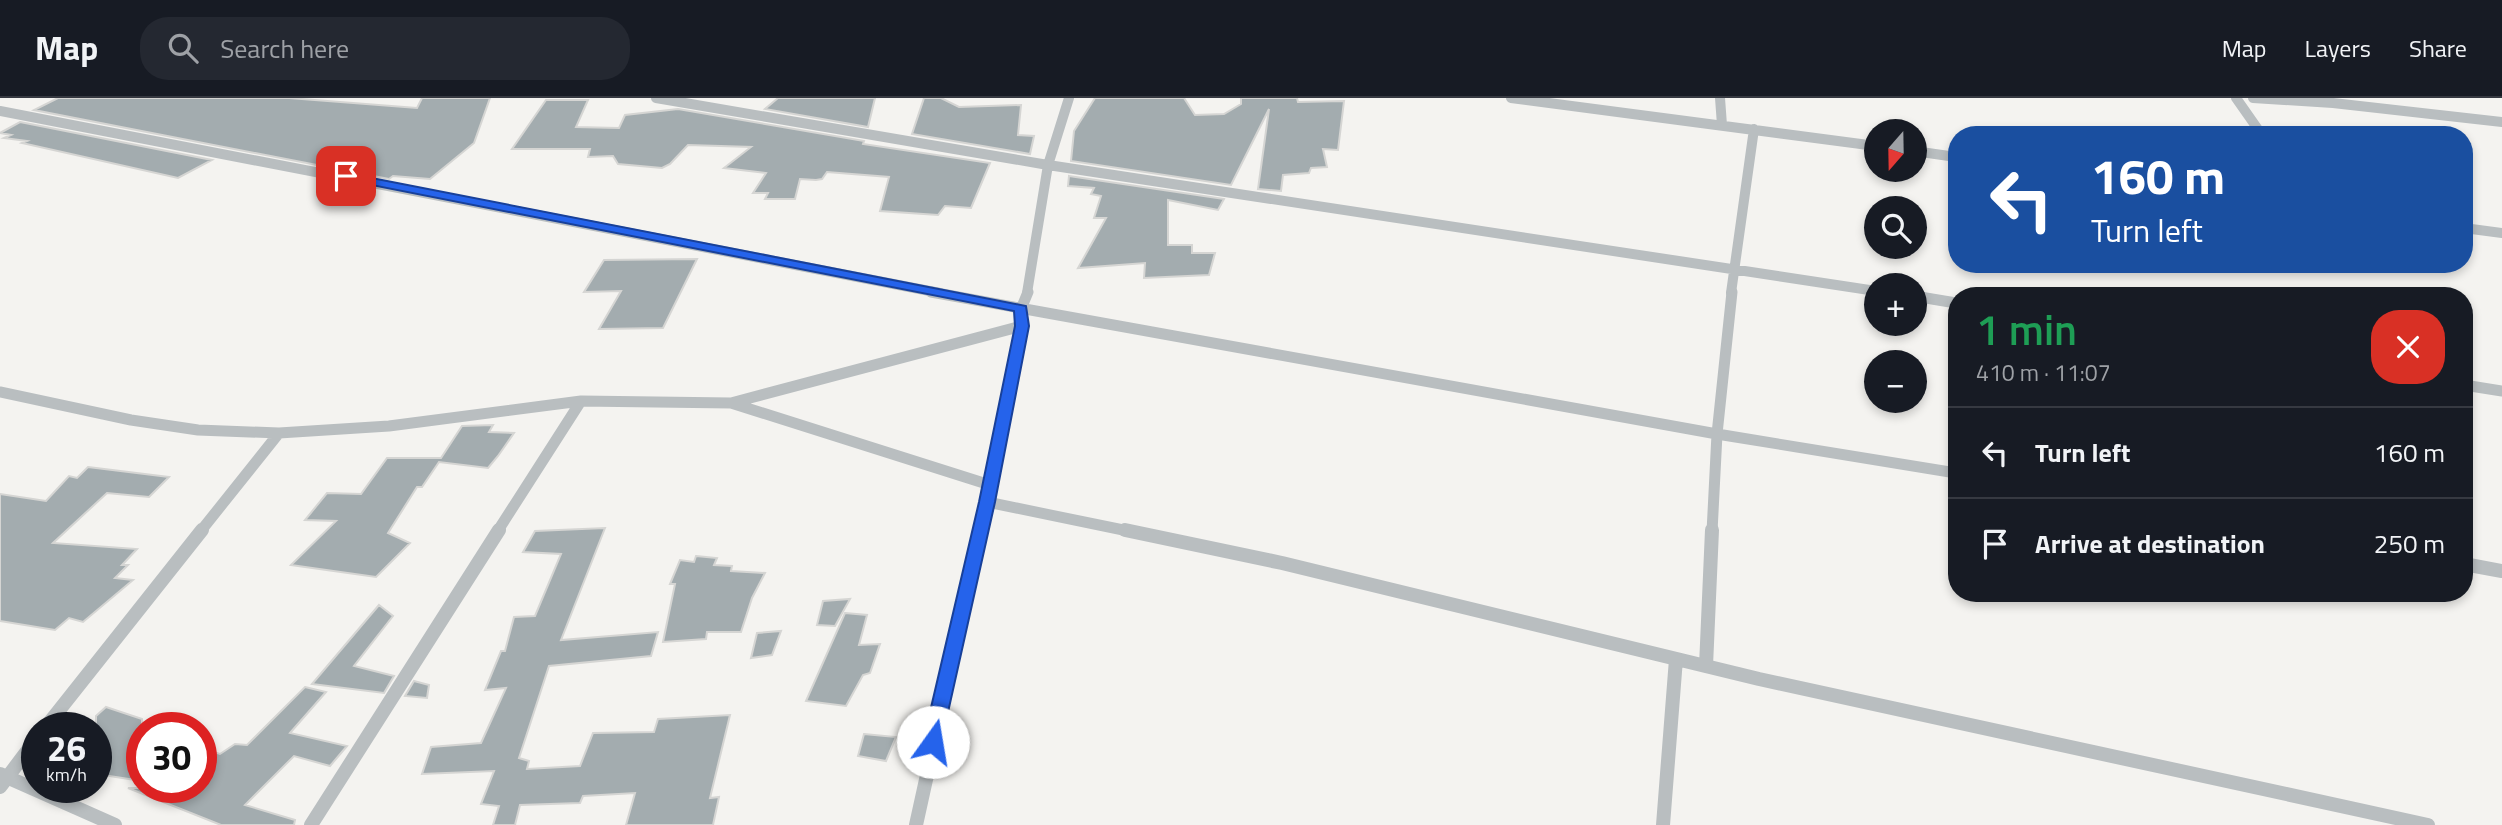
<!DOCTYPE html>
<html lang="en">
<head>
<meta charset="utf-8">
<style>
	:root { --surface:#171b24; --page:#242831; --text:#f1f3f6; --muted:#9ea1a6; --line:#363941 }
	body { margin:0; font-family:"Titillium Web",sans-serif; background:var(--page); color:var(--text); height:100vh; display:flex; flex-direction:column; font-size:26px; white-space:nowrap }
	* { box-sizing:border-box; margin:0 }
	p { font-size:23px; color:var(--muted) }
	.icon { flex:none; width:38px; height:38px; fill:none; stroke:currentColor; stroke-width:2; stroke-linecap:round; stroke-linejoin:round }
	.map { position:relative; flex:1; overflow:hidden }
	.panel { position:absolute; left:1948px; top:189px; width:525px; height:315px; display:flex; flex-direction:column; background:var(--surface); border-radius:28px; box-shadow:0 4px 10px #0003 }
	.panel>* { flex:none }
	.banner { position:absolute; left:1948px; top:28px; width:525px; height:147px; border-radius:28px; box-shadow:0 4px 10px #0003; background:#1a4fa0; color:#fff; overflow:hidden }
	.needle { width:46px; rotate:200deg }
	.controls { position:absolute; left:1864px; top:21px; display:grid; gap:14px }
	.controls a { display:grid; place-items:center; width:63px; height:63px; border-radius:50%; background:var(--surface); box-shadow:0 4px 10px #0003; font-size:35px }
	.speed { position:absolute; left:21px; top:614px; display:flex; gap:14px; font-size:35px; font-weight:700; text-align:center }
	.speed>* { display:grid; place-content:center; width:91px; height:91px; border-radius:50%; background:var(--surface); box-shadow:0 4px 10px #0003; line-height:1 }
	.speed small { font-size:18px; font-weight:400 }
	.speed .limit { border:10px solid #d22; background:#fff; color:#111 }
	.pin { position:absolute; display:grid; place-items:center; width:60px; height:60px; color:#fff; margin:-30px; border-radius:14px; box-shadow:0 4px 10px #0006 }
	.me { position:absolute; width:77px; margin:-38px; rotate:13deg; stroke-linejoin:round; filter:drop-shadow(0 0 5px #0008) }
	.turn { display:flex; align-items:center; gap:24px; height:147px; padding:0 28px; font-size:32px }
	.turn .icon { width:91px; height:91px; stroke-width:2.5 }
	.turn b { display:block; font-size:49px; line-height:60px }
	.round { display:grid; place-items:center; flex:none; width:74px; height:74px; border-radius:28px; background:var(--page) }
	.head { display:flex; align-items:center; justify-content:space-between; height:119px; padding:0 28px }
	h1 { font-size:42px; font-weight:600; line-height:52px; color:#1e9e55 }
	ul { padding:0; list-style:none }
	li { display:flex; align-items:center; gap:21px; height:91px; padding:0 28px; border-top:2px solid var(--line) }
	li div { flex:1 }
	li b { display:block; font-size:26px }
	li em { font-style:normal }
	header { display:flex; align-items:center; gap:42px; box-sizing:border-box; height:98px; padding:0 35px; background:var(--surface); border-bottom:2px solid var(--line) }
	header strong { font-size:33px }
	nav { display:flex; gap:38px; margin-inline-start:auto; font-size:24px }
	.search { width:490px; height:63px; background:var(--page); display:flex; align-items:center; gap:18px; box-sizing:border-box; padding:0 24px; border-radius:28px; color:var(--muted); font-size:26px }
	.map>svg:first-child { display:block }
</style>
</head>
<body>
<header>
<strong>Map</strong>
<div class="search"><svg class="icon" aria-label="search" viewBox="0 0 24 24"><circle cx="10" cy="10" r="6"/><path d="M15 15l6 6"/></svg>Search here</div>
<nav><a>Map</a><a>Layers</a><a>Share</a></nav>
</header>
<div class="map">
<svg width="2502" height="727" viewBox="0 0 2502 727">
	<rect width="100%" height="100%" fill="#f4f3f0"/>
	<!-- building -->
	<path fill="#a3acaf" stroke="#d5d5d3" stroke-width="2" d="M58 0H289L417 10 422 0H490L474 45 430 81 393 78 389 81 34 12Z
		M778 0H875L868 29 765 11Z
		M924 0H941L959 9 1021 7 1018 37 1034 38 1030 56 912 36Z
		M1095 0H1184L1195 17 1224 16 1241 6V0H1297L1298 4 1344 3 1338 52 1323 51 1327 69 1311 70 1309 75 1283 77 1281 93 1258 91 1269 11 1231 87 1071 63 1074 33Z
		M546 2H588L576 29 619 30 625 17 678 11 864 43 863 46 990 65 971 110 945 108 938 117 880 113 889 79 827 74 822 81 816 82 800 81 795 101H765L768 95H753L766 75 724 70 751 49 688 47 670 66 662 70 618 66 613 58 588 59 590 51H512Z
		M20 24 212 62 178 80 22 45 27 43 4 40 11 37 0 35Z
		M1069 78 1224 101 1218 112 1168 102V147H1192V155H1215L1209 177 1144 180 1145 165 1078 170 1106 120H1094L1101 98 1091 96 1094 90 1068 88Z
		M697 161 663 230 599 231 621 193 584 194 604 162Z
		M493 327 489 334 514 335 498 358 488 370 439 364 422 389H417L388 435 410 445 376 479 291 467 336 423 305 422 327 395 361 396 387 360H441L462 328Z
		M88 369 169 379 149 399 107 395 53 445 137 451 122 467H128L115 480 133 482 83 524 69 520 55 532 0 523V396L46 403 69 378 77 380Z
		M605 430 561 542 658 534 651 558 549 568 519 660 529 663 527 671 580 668 593 635 654 634 658 621 730 617 710 700 719 699 713 727H626L635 695 583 698 580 705 520 707 515 727H493L499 708 481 706 494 673 422 676 431 649 481 645 506 590 485 592 501 553H505L514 519 535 518 561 456 523 454 535 433Z
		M696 458 717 460 714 467 732 468 731 473 765 475 752 500 741 534H707L706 541 663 544 675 486H670L680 462 694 464Z
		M850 501 835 528 817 527 823 503Z
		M379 507 393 518 354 568 394 578 384 595 312 586Z
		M845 515 867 517 859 547 880 546 870 575 863 577 846 608 806 603Z
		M781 533 772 557 751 560 757 535Z
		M414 583 429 587 427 600 405 598Z
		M305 589 326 594 290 635 347 648 330 668 294 658 245 707 295 722 294 727H221L128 690H201V650L220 656 235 646 247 647Z
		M106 609 142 621V683L96 676V618Z
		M864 636 896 639 886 663 858 658Z"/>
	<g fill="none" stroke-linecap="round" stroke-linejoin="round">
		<!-- minor-far2 -->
		<path stroke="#b9bec0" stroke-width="10" d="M656 0 1048 67 1876 193
			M1511 0 1876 48
			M1720 0 1722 27
			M2236 0 2262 37
			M2253 0 2333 5 2502 24
			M0 13 940 195
			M1914 53 1956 59
			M2464 130 2502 135
			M1027 195 1048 67 1069 0
			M1731 195 1754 31"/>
		<!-- minor-far1 -->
		<path stroke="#b9bec0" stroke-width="11" d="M931 194 1717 336 1956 375
			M1914 198 1956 205
			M2464 287 2502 293
			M0 294 131 322 198 332 279 335 389 328 581 303 731 305 1022 228
			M731 305 990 387
			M987 404 1133 434
			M200 434 279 335
			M497 434 581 303
			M980 434 1022 228 1021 211 1028 194
			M1712 434 1717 336 1732 194"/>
		<!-- minor -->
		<path stroke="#b9bec0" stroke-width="14" d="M1125 432 1282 465 1759 581 2428 727
			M2464 466 2502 473
			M1706 568 1712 432
			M45 630 202 432
			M0 676 115 727
			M0 689 37 640
			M311 727 499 432
			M916 727 981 432
			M1663 727 1676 561"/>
	</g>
	<!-- route -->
	<path fill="#2563eb" stroke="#184099" stroke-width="2" d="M346 75 1026 208 1029 228 995 404 940 650 933 652 926 650 923 644 979 404 1015 228 1014 213 341 81 340 78Z"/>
</svg>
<div class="controls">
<a><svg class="needle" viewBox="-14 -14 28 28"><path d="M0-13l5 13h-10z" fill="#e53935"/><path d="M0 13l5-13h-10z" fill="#9ea1a6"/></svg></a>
<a><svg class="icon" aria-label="search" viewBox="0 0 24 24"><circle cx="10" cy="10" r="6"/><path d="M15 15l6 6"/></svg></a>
<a>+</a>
<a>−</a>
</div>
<div class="speed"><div>26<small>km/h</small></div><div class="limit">30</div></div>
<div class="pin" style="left:346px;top:78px;background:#d93025"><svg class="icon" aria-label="arrive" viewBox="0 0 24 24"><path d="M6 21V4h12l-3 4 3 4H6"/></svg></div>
<svg class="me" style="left:933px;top:644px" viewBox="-20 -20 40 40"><circle r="19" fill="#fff"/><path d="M0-13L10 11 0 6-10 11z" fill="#2563eb"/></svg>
<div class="banner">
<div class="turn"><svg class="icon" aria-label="left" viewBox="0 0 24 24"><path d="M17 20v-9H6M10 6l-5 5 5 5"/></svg><div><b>160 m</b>Turn left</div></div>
</div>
<section class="panel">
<div class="head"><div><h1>1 min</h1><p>410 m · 11:07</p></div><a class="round" style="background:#d93025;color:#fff"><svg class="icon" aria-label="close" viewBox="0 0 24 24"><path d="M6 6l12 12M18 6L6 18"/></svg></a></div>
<ul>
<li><svg class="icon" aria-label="left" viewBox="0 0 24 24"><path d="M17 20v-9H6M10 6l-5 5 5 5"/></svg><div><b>Turn left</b></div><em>160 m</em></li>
<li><svg class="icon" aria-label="arrive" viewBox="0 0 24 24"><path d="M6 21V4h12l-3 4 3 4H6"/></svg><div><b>Arrive at destination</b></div><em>250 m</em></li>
</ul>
</section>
</div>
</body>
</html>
